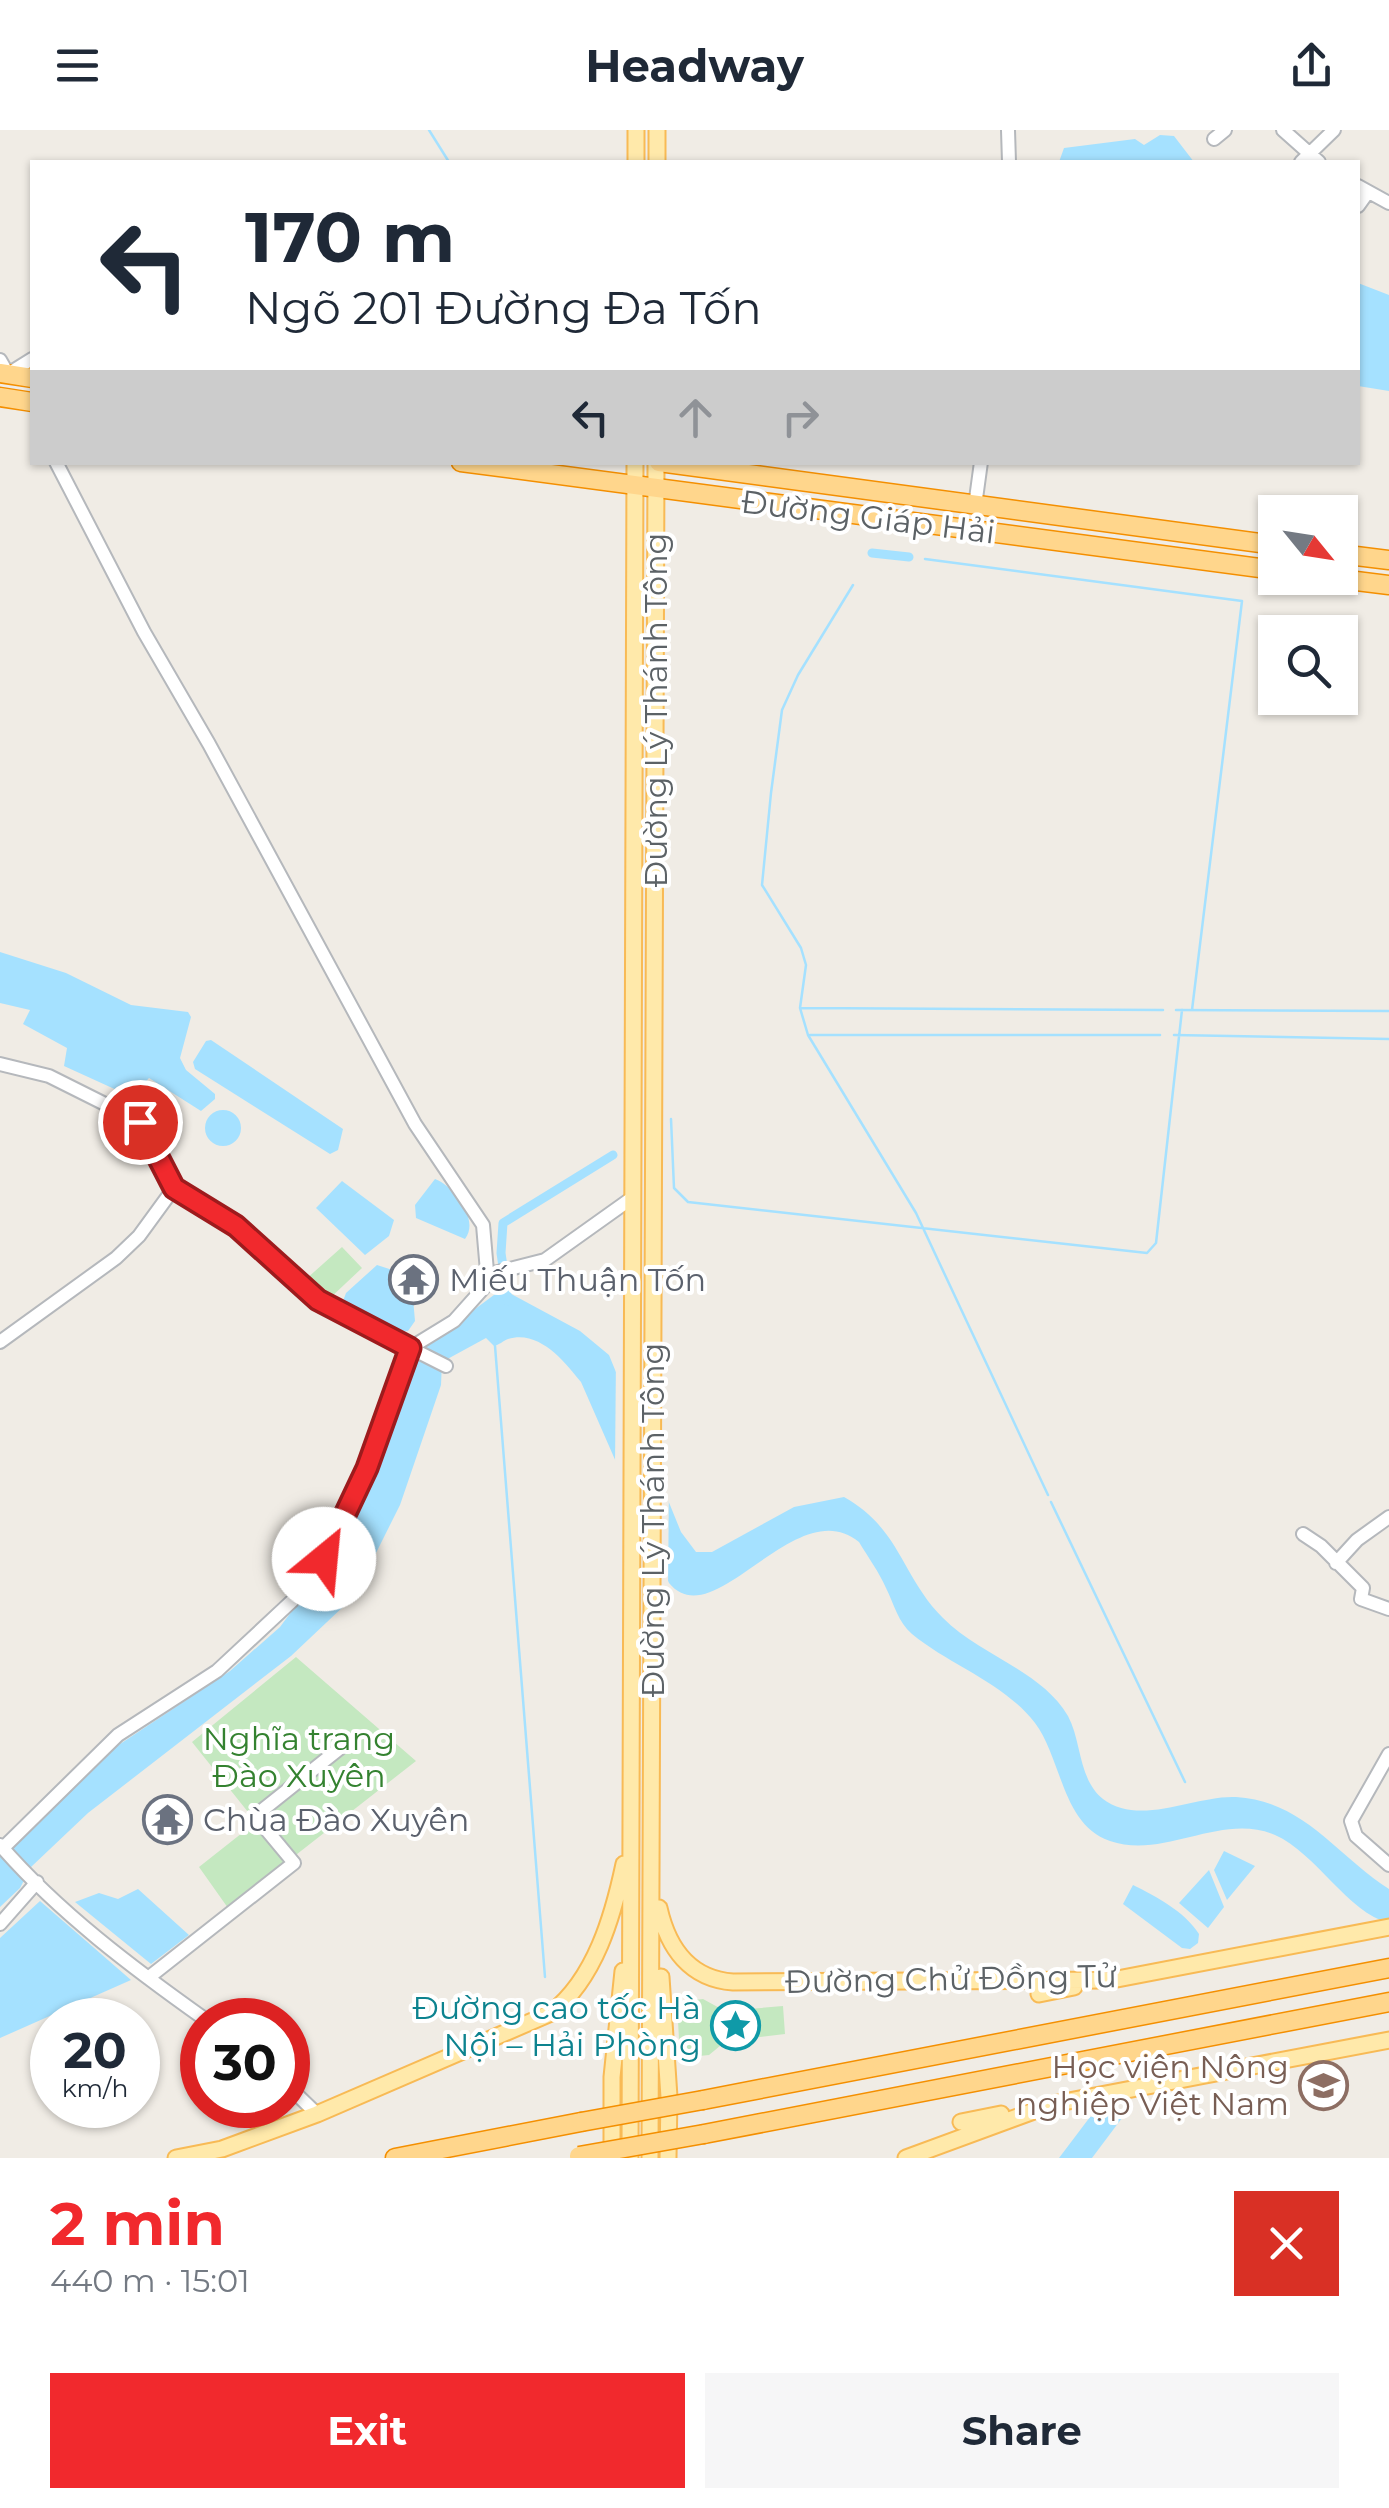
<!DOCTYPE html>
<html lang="en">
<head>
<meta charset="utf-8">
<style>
	:root { --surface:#fff; --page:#f6f6f7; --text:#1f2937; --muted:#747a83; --accent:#f1292d }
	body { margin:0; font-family:Montserrat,sans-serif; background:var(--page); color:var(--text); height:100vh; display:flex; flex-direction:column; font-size:38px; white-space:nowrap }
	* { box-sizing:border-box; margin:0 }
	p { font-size:32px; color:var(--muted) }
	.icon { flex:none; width:55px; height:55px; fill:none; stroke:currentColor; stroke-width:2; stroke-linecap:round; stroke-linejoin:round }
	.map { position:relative; height:2028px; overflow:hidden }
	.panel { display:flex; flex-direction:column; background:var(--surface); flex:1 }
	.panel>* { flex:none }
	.hud { position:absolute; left:30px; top:30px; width:1330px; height:305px; border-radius:0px; box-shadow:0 2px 8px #0004; background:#fff; color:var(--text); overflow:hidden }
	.needle { width:65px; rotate:120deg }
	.controls { position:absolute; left:1258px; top:365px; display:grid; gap:20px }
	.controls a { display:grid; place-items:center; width:100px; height:100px; border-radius:0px; background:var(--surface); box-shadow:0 2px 8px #0004; font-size:50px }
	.speed { position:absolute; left:30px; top:1868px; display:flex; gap:20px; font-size:50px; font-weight:700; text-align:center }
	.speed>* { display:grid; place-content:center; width:130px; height:130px; border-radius:50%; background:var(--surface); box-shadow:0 2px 8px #0004; line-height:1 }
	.speed small { font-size:25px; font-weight:400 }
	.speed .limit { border:15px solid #d22; background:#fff; color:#111 }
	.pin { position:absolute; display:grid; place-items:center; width:85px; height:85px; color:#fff; margin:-42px; border:5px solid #fff; border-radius:50%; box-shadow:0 2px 10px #0007 }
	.me { position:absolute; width:110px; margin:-55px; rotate:28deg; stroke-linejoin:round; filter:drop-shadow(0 0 8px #0008) }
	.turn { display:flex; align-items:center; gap:35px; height:210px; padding:0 50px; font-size:45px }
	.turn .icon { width:130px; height:130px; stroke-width:2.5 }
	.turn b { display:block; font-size:70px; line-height:85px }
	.lanes { display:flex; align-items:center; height:95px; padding:0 50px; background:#0003; justify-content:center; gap:50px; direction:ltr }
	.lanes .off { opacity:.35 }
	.round { display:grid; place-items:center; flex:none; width:105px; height:105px; border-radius:0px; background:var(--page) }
	.head { display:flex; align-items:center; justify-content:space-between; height:170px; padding:0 50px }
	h1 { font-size:60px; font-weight:700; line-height:75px; color:var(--accent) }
	.action { display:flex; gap:20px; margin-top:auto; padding:20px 50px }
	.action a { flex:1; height:115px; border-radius:0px; background:var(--accent); color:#fff; font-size:40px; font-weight:700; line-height:115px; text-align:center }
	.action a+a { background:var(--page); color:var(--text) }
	header { display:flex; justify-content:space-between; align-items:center; height:130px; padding:0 50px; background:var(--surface); font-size:45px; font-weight:700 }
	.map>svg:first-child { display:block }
</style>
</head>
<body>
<header><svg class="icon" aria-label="menu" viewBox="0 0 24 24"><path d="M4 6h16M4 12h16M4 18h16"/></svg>Headway<svg class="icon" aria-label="share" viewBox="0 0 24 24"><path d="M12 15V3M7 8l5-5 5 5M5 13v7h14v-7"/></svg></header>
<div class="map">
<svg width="1389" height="2028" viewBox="0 0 1389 2028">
	<rect width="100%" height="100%" fill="#f0ece5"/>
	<!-- green -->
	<path fill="#c4e8c0" d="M342 1117 362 1138 328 1170 305 1150Z
		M296 1527 416 1631 228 1778 199 1737 256 1692 192 1612Z
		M703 1869 725 1881 783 1876 785 1904 726 1911 709 1925 680 1928 677 1872Z"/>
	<!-- water -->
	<path fill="#a5e1ff" d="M1160 5 1174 6 1194 32H1059L1064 18 1135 9 1144 15Z
		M1358 153 1389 165V261L1358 256Z
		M0 822 66 843 131 875 188 882 191 887 180 928 186 940 215 964V969L201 981 149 948 132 967 64 936 67 918 23 894 30 880 0 873Z
		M211 910 343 999 338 1020 330 1024 195 939 193 932 206 911Z
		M205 998a18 18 0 1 1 36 0a18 18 0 1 1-36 0Z
		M435 1049C454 1056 480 1090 465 1109L416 1088 415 1075Z
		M342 1051 394 1090 389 1106 365 1125 316 1078Z
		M377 1135 411 1146 415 1191 408 1201 400 1202 343 1171 346 1163Z
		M502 1159 580 1201 609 1225 681 1402 696 1422H712L794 1377 844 1367C901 1399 901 1446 943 1488 979 1525 1041 1540 1068 1586 1082 1612 1078 1649 1103 1669 1140 1697 1195 1665 1236 1667 1304 1671 1337 1726 1389 1759V1793C1348 1783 1316 1723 1275 1705 1221 1682 1164 1730 1110 1711 1062 1695 1062 1629 1035 1593 1003 1552 951 1536 912 1504 898 1492 894 1474 886 1458 879 1442 868 1427 859 1412 796 1360 714 1508 669 1453L581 1252C565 1232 539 1199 508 1209 503 1211 499 1215 494 1216L486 1208 442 1232 441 1255 400 1375 365 1445 345 1475 291 1526 88 1683 31 1737 20 1758 0 1777V1726L105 1624 230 1541 280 1497 329 1431 356 1381 413 1225Z
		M1224 1721 1255 1736 1227 1770 1214 1740Z
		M1209 1740 1224 1777 1208 1798 1179 1773Z
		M1133 1755C1157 1767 1184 1781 1199 1804L1198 1813 1190 1819 1182 1818 1123 1774Z
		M138 1759 189 1805 151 1834 75 1772 99 1763 118 1769Z
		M40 1771 131 1850 0 1908V1808Z
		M1128 1980 1092 2028H1059L1090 1987Z"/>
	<!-- pier -->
	<path fill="#f0ece5" d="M616 1226 669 1352 668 1460 615 1336Z"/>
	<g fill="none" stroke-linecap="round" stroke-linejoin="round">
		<!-- stream -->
		<path stroke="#a5e1ff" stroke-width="2.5" d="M429 0 449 32
			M925 429 1242 471 1192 880
			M853 455 798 545 782 580 771 663 762 755 801 818 806 835 800 878 808 905 916 1083 1048 1365
			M801 878 1163 880
			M1176 880 1389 881
			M810 905H1160
			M1174 905 1389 909
			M671 989 674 1058 688 1072 1147 1123 1156 1113 1182 880
			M495 1216 545 1847
			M1051 1372 1185 1652"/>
		<!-- canal -->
		<path stroke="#a5e1ff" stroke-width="9" d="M872 423 909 427
			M508 1171 501 1123 503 1093 613 1025"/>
		<defs>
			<path id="minor" d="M1008 0 1009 32
				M1283 0 1319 32
				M1214 9 1225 0
				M1301 32 1334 0
				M1358 56 1389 73
				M1358 76 1368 62
				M0 230 8 244 32 229
				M56 332 144 502 209 614 415 994 483 1095 488 1153 454 1191 410 1218
				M975 376 981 332
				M0 934 49 946 139 991 174 1058 236 1096 331 1178 446 1236
				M490 1144 545 1130 632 1068
				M0 1212 116 1128 139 1106 174 1058
				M1303 1404 1321 1416 1363 1458 1361 1469 1389 1479
				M1336 1433 1357 1410 1389 1387
				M1389 1624 1351 1691 1356 1706 1389 1735
				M0 1715C58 1782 134 1839 206 1890
				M3 1718 118 1605 217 1541 292 1471 324 1429 353 1371 410 1218
				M0 1794 37 1752
				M148 1848 294 1733 255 1686 344 1615
				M288 1956 317 1984"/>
			<path id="major" d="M636 32V0
				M657 32V0
				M659 1778C668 1818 690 1849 733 1852L1112 1850 1389 1797
				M661 1847 669 1967 668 2028
				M1039 1864 1074 1857
				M961 1992 1001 1984
				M176 2028 222 2019 317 1984 551 1883C595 1849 613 1786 624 1734
				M612 2028V1947L623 1841
				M630 2028 635 332
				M650 2028 656 332
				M906 2028 1053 1974 1389 1910"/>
			<path id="highway" d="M0 243 32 248
				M0 267 32 272
				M461 332 1275 440
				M659 332 1275 415
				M1340 424 1389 430
				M1332 448 1389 455
				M703 1970 1389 1838
				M704 2004 1389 1872
				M395 2028 581 1992"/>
		</defs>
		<!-- minor casing -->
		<use href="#minor" stroke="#b5b8bc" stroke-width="16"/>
		<!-- major casing -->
		<use href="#major" stroke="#f8ba55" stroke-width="19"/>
		<!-- highway casing -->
		<use href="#highway" stroke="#f48f00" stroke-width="21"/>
		<!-- minor -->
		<use href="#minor" stroke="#fff" stroke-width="12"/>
		<!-- major -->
		<use href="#major" stroke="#ffe9aa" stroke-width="15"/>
		<!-- highway -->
		<use href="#highway" stroke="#ffd68c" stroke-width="18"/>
		<defs>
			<path id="highway-bridge" d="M581 1992 703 1970
				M579 2026 704 2004"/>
		</defs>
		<!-- highway-bridge casing -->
		<use href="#highway-bridge" stroke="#f48f00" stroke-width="21" stroke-linecap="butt"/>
		<!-- highway-bridge -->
		<use href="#highway-bridge" stroke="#ffd68c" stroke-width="18"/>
	</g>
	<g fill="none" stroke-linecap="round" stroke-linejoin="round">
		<defs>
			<path id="route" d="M140 992 174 1058 236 1096 318 1170 410 1218 367 1338 324 1429"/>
		</defs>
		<!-- route casing -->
		<use href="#route" stroke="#9d1b1d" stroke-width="25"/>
		<!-- route -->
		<use href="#route" stroke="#f1292d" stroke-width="18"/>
	</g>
	<!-- icons -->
	<defs>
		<symbol id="temple-ring" viewBox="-11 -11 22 22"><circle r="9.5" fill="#fff" stroke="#6b7280" stroke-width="1.5"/><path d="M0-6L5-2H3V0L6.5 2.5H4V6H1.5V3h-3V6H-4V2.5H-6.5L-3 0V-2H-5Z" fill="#6b7280"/></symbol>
		<symbol id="sight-ring" viewBox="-11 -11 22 22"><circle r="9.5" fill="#fff" stroke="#0f9aa8" stroke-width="1.5"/><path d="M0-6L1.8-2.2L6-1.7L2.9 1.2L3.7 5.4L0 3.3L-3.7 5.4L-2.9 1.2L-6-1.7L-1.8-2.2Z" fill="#0f9aa8"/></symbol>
		<symbol id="university-ring" viewBox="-11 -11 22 22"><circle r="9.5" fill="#fff" stroke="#8d6e63" stroke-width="1.5"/><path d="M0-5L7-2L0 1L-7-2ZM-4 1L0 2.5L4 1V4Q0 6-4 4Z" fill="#8d6e63"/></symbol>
	</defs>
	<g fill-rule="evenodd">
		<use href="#temple-ring" x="386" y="1122" width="55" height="55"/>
		<use href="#temple-ring" x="140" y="1662" width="55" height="55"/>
		<use href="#sight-ring" x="708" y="1868" width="55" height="55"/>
		<use href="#university-ring" x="1296" y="1928" width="55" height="55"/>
	</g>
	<g text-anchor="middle" stroke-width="8" stroke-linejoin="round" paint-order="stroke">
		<!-- street labels -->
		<g font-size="32" fill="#5c6266" stroke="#fff">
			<text transform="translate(868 387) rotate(7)" y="11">Đường Giáp Hải</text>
			<text transform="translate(656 580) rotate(-90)" y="11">Đường Lý Thánh Tông</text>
			<text transform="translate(653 1390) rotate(-90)" y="11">Đường Lý Thánh Tông</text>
			<text transform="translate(951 1849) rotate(-1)" y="11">Đường Chử Đồng Tử</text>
		</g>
		<!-- worship labels -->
		<g font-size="32" fill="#5b616d" stroke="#fff" text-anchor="start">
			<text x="449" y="1161">Miếu Thuận Tốn</text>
			<text x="203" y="1701">Chùa Đào Xuyên</text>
		</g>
		<!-- park labels -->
		<g font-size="32" fill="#348230" stroke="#fff">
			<text x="299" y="1620">Nghĩa trang<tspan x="299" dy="37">Đào Xuyên</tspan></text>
		</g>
		<!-- culture labels -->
		<g font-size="32" fill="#0d838f" stroke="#fff" text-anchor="end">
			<text x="701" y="1889">Đường cao tốc Hà<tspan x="701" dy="37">Nội – Hải Phòng</tspan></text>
		</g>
		<!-- education labels -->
		<g font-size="32" fill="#785e54" stroke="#fff" text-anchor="end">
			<text x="1289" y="1948">Học viện Nông<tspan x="1289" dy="37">nghiệp Việt Nam</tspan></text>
		</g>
	</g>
</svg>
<div class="controls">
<a><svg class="needle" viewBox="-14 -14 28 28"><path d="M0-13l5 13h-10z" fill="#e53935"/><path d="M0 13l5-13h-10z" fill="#747a83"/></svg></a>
<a><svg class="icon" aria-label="search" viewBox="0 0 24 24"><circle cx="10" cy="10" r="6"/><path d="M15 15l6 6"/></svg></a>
</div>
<div class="speed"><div>20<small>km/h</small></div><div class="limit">30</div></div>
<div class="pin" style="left:140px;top:992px;background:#d93025"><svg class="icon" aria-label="arrive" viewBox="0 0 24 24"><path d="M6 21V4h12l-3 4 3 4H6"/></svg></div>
<svg class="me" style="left:324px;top:1429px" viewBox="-20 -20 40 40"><circle r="19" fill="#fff"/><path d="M0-13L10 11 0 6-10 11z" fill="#f1292d"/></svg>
<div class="hud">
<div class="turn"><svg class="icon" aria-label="left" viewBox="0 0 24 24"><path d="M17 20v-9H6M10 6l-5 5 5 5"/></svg><div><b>170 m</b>Ngõ 201 Đường Đa Tốn</div></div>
<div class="lanes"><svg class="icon" aria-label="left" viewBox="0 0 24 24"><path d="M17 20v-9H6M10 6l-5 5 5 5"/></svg><svg class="icon off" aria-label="ahead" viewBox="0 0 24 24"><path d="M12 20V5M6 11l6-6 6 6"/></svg><svg class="icon off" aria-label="right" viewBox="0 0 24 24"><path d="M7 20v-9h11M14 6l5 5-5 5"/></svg></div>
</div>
</div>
<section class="panel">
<div class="head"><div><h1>2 min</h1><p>440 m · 15:01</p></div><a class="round" style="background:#d93025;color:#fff"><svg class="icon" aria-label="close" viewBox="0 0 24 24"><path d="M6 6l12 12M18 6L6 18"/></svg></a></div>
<div class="action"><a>Exit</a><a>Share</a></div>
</section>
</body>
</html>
